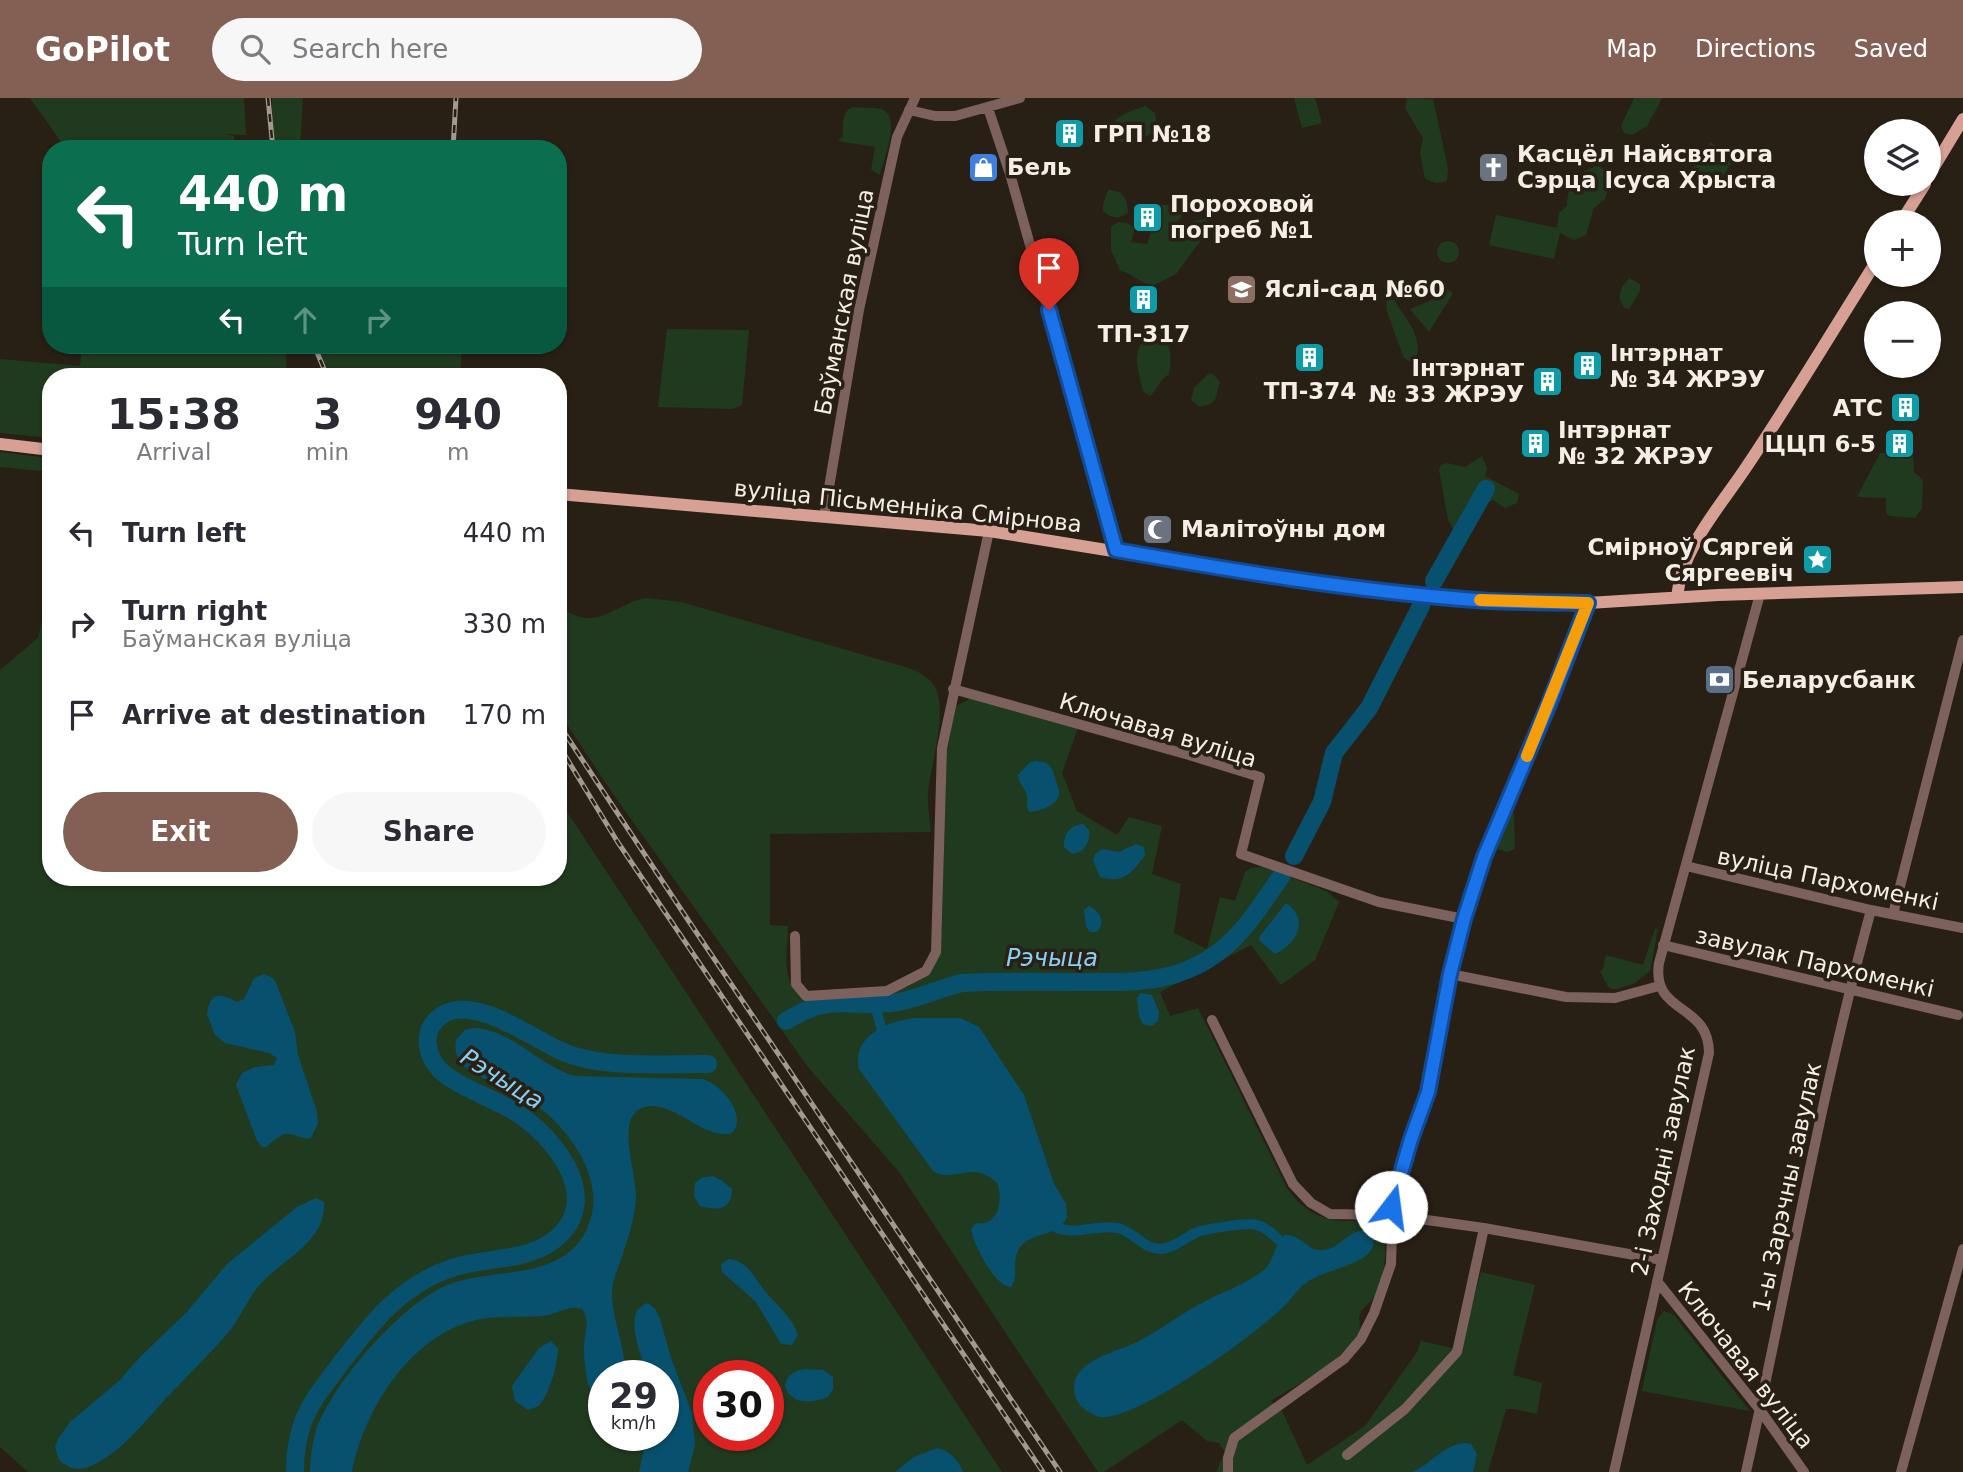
<!DOCTYPE html>
<html lang="en">
<head>
<meta charset="utf-8">
<style>
	:root { --surface:#fff; --page:#f7f7f7; --text:#2b2b33; --muted:#7c7c81; --accent:#846054 }
	body { margin:0; font-family:"DejaVu Sans",sans-serif; background:var(--page); color:var(--text); height:100vh; display:flex; flex-direction:column; font-size:26px; white-space:nowrap }
	* { box-sizing:border-box; margin:0 }
	p { font-size:23px; color:var(--muted) }
	.icon { flex:none; width:38px; height:38px; fill:none; stroke:currentColor; stroke-width:2; stroke-linecap:round; stroke-linejoin:round }
	.map { position:relative; flex:1; overflow:hidden }
	.drawer { position:absolute; left:42px; top:270px; width:525px; height:518px; display:flex; flex-direction:column; background:var(--surface); border-radius:28px; box-shadow:0 2px 5px #0004 }
	.drawer>* { flex:none }
	.banner { position:absolute; left:42px; top:42px; width:525px; height:214px; border-radius:28px; box-shadow:0 2px 5px #0004; background:#0b6e4f; color:#fff; overflow:hidden }
	.buttons { position:absolute; left:1864px; top:21px; display:grid; gap:14px }
	.buttons a { display:grid; place-items:center; width:77px; height:77px; border-radius:50%; background:var(--surface); box-shadow:0 2px 5px #0004; font-size:35px }
	.speed { position:absolute; left:588px; top:1262px; display:flex; gap:14px; font-size:35px; font-weight:700; text-align:center }
	.speed>* { display:grid; place-content:center; width:91px; height:91px; border-radius:50%; background:var(--surface); box-shadow:0 2px 5px #0004; line-height:1 }
	.speed small { font-size:18px; font-weight:400 }
	.speed .limit { border:10px solid #d22; background:#fff; color:#111 }
	.pin { position:absolute; display:grid; place-items:center; width:60px; height:60px; color:#fff; margin:-72px -30px; border-radius:50% 50% 50% 0; rotate:-45deg; box-shadow:0 0 7px #0007 }
	.pin .icon { rotate:45deg }
	.me { position:absolute; width:77px; margin:-38px; rotate:15deg; stroke-linejoin:round; filter:drop-shadow(0 0 5px #0008) }
	.turn { display:flex; align-items:center; gap:24px; height:147px; padding:0 21px; font-size:32px }
	.turn .icon { width:91px; height:91px; stroke-width:2.5 }
	.turn b { display:block; font-size:49px; line-height:60px }
	.lanes { display:flex; align-items:center; height:66px; padding:0 21px; background:#0003; justify-content:center; gap:35px; direction:ltr }
	.lanes .off { opacity:.35 }
	.eta { display:flex; justify-content:space-evenly; align-items:center; height:119px; text-align:center }
	.eta b { font-size:42px; font-weight:700; line-height:49px }
	.action { display:flex; gap:14px; margin-top:auto; padding:14px 21px }
	.action a { flex:1; height:80px; border-radius:42px; background:var(--accent); color:#fff; font-size:28px; font-weight:700; line-height:80px; text-align:center }
	.action a+a { background:var(--page); color:var(--text) }
	ul { padding:0; list-style:none }
	li { display:flex; align-items:center; gap:21px; height:91px; padding:0 21px }
	li div { flex:1 }
	li b { display:block; font-size:26px }
	li em { font-style:normal }
	header { display:flex; align-items:center; gap:42px; box-sizing:border-box; height:98px; padding:0 35px; background:var(--accent); color:#fff }
	header strong { font-size:33px }
	nav { display:flex; gap:38px; margin-inline-start:auto; font-size:24px }
	.search { width:490px; height:63px; background:var(--page); display:flex; align-items:center; gap:18px; box-sizing:border-box; padding:0 24px; border-radius:38px; color:var(--muted); font-size:26px }
	.map>svg:first-child { display:block }
</style>
</head>
<body>
<header>
<strong>GoPilot</strong>
<div class="search"><svg class="icon" aria-label="search" viewBox="0 0 24 24"><circle cx="10" cy="10" r="6"/><path d="M15 15l6 6"/></svg>Search here</div>
<nav><a>Map</a><a>Directions</a><a>Saved</a></nav>
</header>
<div class="map">
<svg width="1963" height="1374" viewBox="0 0 1963 1374">
	<rect width="100%" height="100%" fill="#292015"/>
	<!-- green -->
	<path fill="#203a1f" fill-rule="evenodd" d="M30 0H244L246 37 221 36 234 38 235 51H66Z
		M272 0H303L300 51H272Z
		M1294 0H1315L1322 25 1302 30Z
		M1407 0 1433 1 1448 70 1447 83 1437 85 1425 81 1420 55 1423 40 1405 10Z
		M1634 0H1662L1647 28 1632 37 1624 35 1621 28Z
		M1145 8 1155 15 1157 28C1144 45 1127 50 1109 38 1109 19 1129 14 1145 8Z
		M853 9C862 10 872 9 881 11 902 17 884 61 880 77L871 72 875 49 838 43 843 38C843 27 841 14 853 9Z
		M1710 44 1735 59 1717 87 1692 71Z
		M1598 68 1610 74 1612 81 1605 101 1594 110 1586 137 1574 142 1560 135 1554 161 1489 147 1496 117 1557 130 1559 115 1567 108C1568 84 1575 75 1598 68Z
		M1108 92C1123 92 1128 101 1128 115 1119 121 1112 121 1103 113V106Z
		M1160 107H1175L1179 112 1182 118 1173 131V139L1181 138 1193 123 1205 121 1209 124 1204 138 1176 176 1152 188C1140 184 1132 176 1120 172L1111 152V129L1118 124 1127 125 1135 130 1131 144 1147 146Z
		M1437 154a11 11 0 1 1 22 0a11 11 0 1 1-22 0Z
		M1629 180 1640 186V193L1629 211 1624 210 1619 199 1622 189Z
		M1443 188 1453 195 1429 234 1410 211 1432 202Z
		M1389 202H1394C1406 221 1425 241 1415 263L1410 264 1404 260 1387 214 1386 203Z
		M667 231 749 232 742 307 732 311 658 309Z
		M1151 235 1160 236C1172 249 1172 259 1169 276 1157 284 1159 290 1150 298L1143 293C1138 269 1129 253 1151 235Z
		M82 247H285L287 278H51V340L0 335V261L80 268Z
		M316 247H462L460 278H331Z
		M1208 276H1213L1220 284 1215 302 1210 306 1199 309 1191 302 1194 290Z
		M0 354 48 360 51 364V374L0 369Z
		M1880 355H1913L1914 374 1923 382 1922 410 1915 420 1889 418 1886 415V400L1859 399 1858 397Z
		M1482 358 1487 370 1485 378 1519 396 1517 405 1505 410 1493 402 1486 406 1467 434H1455L1448 422 1439 372 1441 367 1447 365 1465 369Z
		M51 481V779H558V700L1002 1374H28L0 1349V572L38 540ZM604 1278H663V1337H604ZM709 1278H768V1337H709Z
		M646 500 681 504 895 566C909 570 924 574 933 586 950 608 930 669 928 695 927 708 930 721 931 734L770 736V827L788 828C788 851 780 881 800 897L888 895 907 889 918 882 939 855 942 831 947 645 955 609 969 601 978 600 1078 630 1062 675 1077 713 1117 737 1129 719 1162 728 1152 776 1181 786 1174 835 1207 851 1220 799 1235 803 1245 774 1251 770 1264 769 1326 793 1339 804 1315 862 1281 887 1251 847 1160 894 1170 918 1198 910 1287 1090C1303 1113 1321 1123 1349 1123 1357 1123 1364 1122 1372 1124 1394 1137 1384 1181 1374 1199 1370 1206 1362 1209 1360 1216 1358 1222 1360 1221 1360 1227 1360 1235 1353 1244 1347 1250 1327 1272 1296 1287 1271 1303L1282 1313 1307 1367 1365 1328 1417 1254 1421 1243 1460 1252 1481 1174 1535 1187 1513 1277 1542 1285 1537 1316 1514 1311H1506L1488 1374H1216L1225 1354 1219 1345 1207 1343 1182 1322 1104 1374H1098L899 1074 808 969 611 693 558 613V509C567 513 576 519 586 520 606 522 625 503 646 500Z
		M1510 714H1514L1515 751 1507 754 1498 751 1496 746Z
		M1655 831H1658L1650 873 1635 885 1617 891H1611L1607 887 1600 873 1603 871 1606 857 1643 867Z
		M1664 1213 1674 1217 1750 1313 1642 1293 1657 1222Z"/>
	<!-- water -->
	<path fill="#08516e" d="M1035 663C1051 664 1052 669 1056 683 1057 687 1059 690 1059 694 1060 707 1039 713 1030 714 1025 708 1028 706 1027 698 1025 690 1019 686 1018 677L1029 665Z
		M1083 726 1089 732C1090 745 1085 754 1072 756L1064 749C1063 737 1070 727 1083 726Z
		M1136 746 1144 749 1145 757C1132 775 1124 786 1100 779L1093 763 1095 756 1102 751 1119 754Z
		M1286 805C1310 822 1297 845 1275 856L1259 842 1260 838Z
		M1089 808C1100 813 1106 824 1097 834H1090L1086 829 1084 812Z
		M264 876 273 880 276 885 295 934 298 957 317 1014 318 1025 311 1040 307 1041C282 1034 288 1032 266 1049H262L257 1043 236 987 242 975 255 969 274 967 277 960 269 955 225 945 215 937 207 916C210 893 221 895 237 904L244 901 254 880Z
		M1141 895 1152 897 1159 914 1158 923 1152 928 1143 926 1139 919 1137 900Z
		M916 920H960L979 929 1024 997 1054 1086 1066 1106 1067 1119C1059 1139 1034 1133 1021 1148 1010 1161 1020 1177 1011 1189 994 1188 974 1147 971 1131L976 1125C998 1129 1004 1102 997 1085 972 1061 955 1086 933 1073L859 971C851 938 889 922 916 920Z
		M473 930C512 931 539 968 575 978L702 981C722 986 748 1018 732 1035 704 1044 671 998 642 1010 615 1020 637 1076 636 1100 635 1117 630 1135 624 1152 620 1167 611 1182 612 1198 613 1225 626 1250 625 1277L604 1278V1314C588 1300 584 1270 584 1250 584 1236 591 1223 582 1211 567 1206 556 1218 541 1218 519 1220 498 1217 476 1222 410 1238 364 1311 352 1374H310C310 1360 312 1346 316 1332 333 1285 402 1204 450 1186 496 1169 567 1184 589 1126 608 1075 560 1019 519 995 502 986 481 982 466 970 457 963 454 953 456 942L465 932Z
		M712 1078 721 1082 732 1091C732 1112 717 1113 700 1108L694 1098 695 1085 701 1080Z
		M316 1100 324 1104C327 1145 278 1163 257 1190 247 1203 241 1218 231 1231 213 1253 192 1273 172 1294 148 1319 122 1356 88 1369 77 1373 68 1370 59 1362L55 1349 58 1341 70 1324 119 1283 141 1258 186 1215 227 1166 297 1109Z
		M1363 1132 1373 1138C1381 1166 1324 1170 1306 1185 1297 1191 1292 1201 1284 1208 1258 1235 1136 1324 1100 1319 1093 1317 1087 1313 1082 1309 1074 1301 1072 1289 1076 1280 1086 1259 1120 1253 1139 1243 1160 1232 1178 1218 1198 1207 1219 1195 1245 1187 1264 1172 1275 1163 1273 1147 1285 1137 1301 1136 1307 1153 1322 1152 1338 1152 1347 1134 1363 1132Z
		M729 1161C748 1163 754 1180 765 1193 776 1207 792 1218 798 1237L792 1247 781 1246 756 1204 722 1174 721 1166Z
		M648 1205 656 1212 660 1221 671 1260 692 1315 695 1347 688 1374H639L647 1337H663V1278L647 1277C643 1259 620 1213 648 1205Z
		M551 1243 558 1251C557 1269 550 1294 539 1308L528 1312 515 1303 512 1288 539 1250Z
		M806 1271 823 1272 833 1279V1291L828 1299C811 1305 792 1308 785 1288 787 1276 795 1272 806 1271Z
		M1465 1345 1471 1346 1477 1356 1473 1374H1412C1432 1366 1442 1347 1465 1345Z
		M937 1350C951 1353 958 1362 963 1374H895L914 1359Z"/>
	<g fill="none" stroke-linecap="round" stroke-linejoin="round">
		<!-- canal -->
		<path stroke="#08516e" stroke-width="10" d="M875 907 885 943
			M1046 1124C1073 1142 1091 1125 1118 1130 1134 1134 1145 1152 1161 1151 1173 1150 1184 1141 1195 1135 1203 1131 1249 1124 1257 1127 1266 1129 1273 1136 1279 1142"/>
		<!-- river -->
		<path stroke="#08516e" stroke-width="18" d="M1434 483 1486 391
			M1294 758 1322 704 1334 655 1369 610 1421 508
			M786 923C833 893 852 912 899 904 920 900 940 890 962 885 1000 883 1037 884 1075 884 1131 884 1180 888 1226 848 1249 828 1265 801 1282 777
			M295 1374C295 1358 297 1342 302 1327 309 1306 325 1286 338 1269 370 1227 400 1187 452 1170 487 1158 533 1165 561 1136 600 1096 554 1039 517 1015 495 1001 468 993 447 978 426 963 418 931 444 916 476 898 532 940 561 953 603 972 663 965 708 966"/>
		<!-- minor -->
		<path stroke="#7c615c" stroke-width="10" d="M988 10 1010 76 1116 452
			M909 12 935 18H955L1020 0
			M824 419 859 212 897 39 915 0
			M953 591 1189 657 1260 679 1241 756 1379 804 1464 821
			M1686 768 1871 812 1963 830
			M1893 816 1963 542
			M795 838 796 886 806 898 887 893 926 873 936 854 942 650 989 433
			M1663 847 1958 917
			M1450 876 1566 899 1615 900 1659 888
			M1212 922 1293 1086 1311 1105 1330 1116 1391 1117 1484 1130 1662 1162
			M1657 1183 1760 1312 1804 1374
			M1347 1357 1405 1311 1457 1254 1484 1130
			M1228 1374V1360L1234 1340 1344 1261 1361 1241 1374 1215 1391 1166 1393 1102 1411 1041 1428 994 1450 876 1464 821 1484 759 1549 606 1588 505
			M1614 1374 1709 955C1709 904 1651 917 1659 865L1760 496
			M1746 1374C1788 1187 1820 998 1871 812
			M1901 1374 1963 1151"/>
		<!-- major -->
		<path stroke="#d7a095" stroke-width="12" d="M1928 79 1963 21
			M1901 124 1925 86
			M0 346 51 352
			M558 396 989 433 1255 476 1477 502 1588 505 1718 497 1963 489
			M1677 499C1682 449 1720 409 1747 368 1792 301 1833 232 1876 164"/>
		<defs>
			<path id="rail" d="M268 0 273 51
				M453 51 456 0
				M314 247 327 278
				M558 625 688 822 1060 1374
				M558 646 617 743 1043 1374"/>
		</defs>
		<!-- rail casing -->
		<use href="#rail" stroke="#a19a91" stroke-width="5"/>
		<!-- rail -->
		<use href="#rail" stroke="#292015" stroke-width="2.5" stroke-dasharray="8" stroke-linecap="butt"/>
	</g>
	<g fill="none" stroke-linecap="round" stroke-linejoin="round">
		<defs>
			<path id="route" d="M1049 212 1116 452C1235 473 1355 493 1476 502 1513 505 1551 504 1588 505L1549 606 1484 759 1464 821 1450 876 1428 994 1411 1041 1391 1109"/>
		</defs>
		<!-- route casing -->
		<use href="#route" stroke="#114b97" stroke-width="18"/>
		<!-- route -->
		<use href="#route" stroke="#1a73e8" stroke-width="12"/>
		<!-- slow -->
		<path stroke="#f59e0b" stroke-width="12" d="M1480 502 1588 505 1527 658"/>
	</g>
	<!-- icons -->
	<defs>
		<symbol id="building-square" viewBox="-11 -11 22 22"><rect x="-9" y="-9" width="18" height="18" rx="4" fill="#0f9aa8" stroke="#292015"/><path d="M-4-6H4V6H1V3H-1V6H-4ZM-2.5-4.3h1.7v1.8h-1.7ZM.8-4.3h1.7v1.8H.8ZM-2.5-1h1.7V.8h-1.7ZM.8-1h1.7V.8H.8Z" fill="#fff"/></symbol>
		<symbol id="shop-square" viewBox="-11 -11 22 22"><rect x="-9" y="-9" width="18" height="18" rx="4" fill="#3f7fe0" stroke="#292015"/><path d="M-5-2.5h2.3a2.7 3.5 0 0 1 5.4 0H5L5.5 6h-11ZM-1.5-2.5h3a1.5 2.3 0 0 0-3 0Z" fill="#fff"/></symbol>
		<symbol id="church-square" viewBox="-11 -11 22 22"><rect x="-9" y="-9" width="18" height="18" rx="4" fill="#6b7280" stroke="#292015"/><path d="M-1.2-6h2.4v3.5h3.3v2.4h-3.3V6h-2.4V-.1h-3.3v-2.4h3.3Z" fill="#fff"/></symbol>
		<symbol id="school-square" viewBox="-11 -11 22 22"><rect x="-9" y="-9" width="18" height="18" rx="4" fill="#8d6e63" stroke="#292015"/><path d="M0-5L7-2L0 1L-7-2ZM-4 1L0 2.5L4 1V4Q0 6-4 4Z" fill="#fff"/></symbol>
		<symbol id="mosque-square" viewBox="-11 -11 22 22"><rect x="-9" y="-9" width="18" height="18" rx="4" fill="#6b7280" stroke="#292015"/><path d="M3.5-4.9A6 6 0 1 0 3.5 4.9A5 5 0 1 1 3.5-4.9Z" fill="#fff"/></symbol>
		<symbol id="sight-square" viewBox="-11 -11 22 22"><rect x="-9" y="-9" width="18" height="18" rx="4" fill="#0f9aa8" stroke="#292015"/><path d="M0-6L1.8-2.2L6-1.7L2.9 1.2L3.7 5.4L0 3.3L-3.7 5.4L-2.9 1.2L-6-1.7L-1.8-2.2Z" fill="#fff"/></symbol>
		<symbol id="bank-square" viewBox="-11 -11 22 22"><rect x="-9" y="-9" width="18" height="18" rx="4" fill="#5c6f8a" stroke="#292015"/><path d="M-6-4H6V4H-6ZM0-2.3a2.3 2.3 0 1 0 0 4.6a2.3 2.3 0 1 0 0-4.6Z" fill="#fff"/></symbol>
	</defs>
	<g fill-rule="evenodd">
		<use href="#building-square" x="1052" y="18" width="35" height="35"/>
		<use href="#shop-square" x="966" y="52" width="35" height="35"/>
		<use href="#church-square" x="1476" y="52" width="35" height="35"/>
		<use href="#building-square" x="1130" y="102" width="35" height="35"/>
		<use href="#school-square" x="1224" y="174" width="35" height="35"/>
		<use href="#building-square" x="1126" y="184" width="35" height="35"/>
		<use href="#building-square" x="1292" y="242" width="35" height="35"/>
		<use href="#building-square" x="1570" y="250" width="35" height="35"/>
		<use href="#building-square" x="1530" y="266" width="35" height="35"/>
		<use href="#building-square" x="1888" y="292" width="35" height="35"/>
		<use href="#building-square" x="1518" y="328" width="35" height="35"/>
		<use href="#building-square" x="1882" y="328" width="35" height="35"/>
		<use href="#mosque-square" x="1140" y="414" width="35" height="35"/>
		<use href="#sight-square" x="1800" y="444" width="35" height="35"/>
		<use href="#bank-square" x="1702" y="564" width="35" height="35"/>
	</g>
	<g text-anchor="middle" stroke-width="7" stroke-linejoin="round" paint-order="stroke">
		<!-- poi labels -->
		<g font-size="23" font-weight="bold" fill="#f4eee7" stroke="#292015" text-anchor="start">
			<text x="1093" y="44">ГРП №18</text>
			<text x="1517" y="64">Касцёл Найсвятога<tspan x="1517" dy="26">Сэрца Ісуса Хрыста</tspan></text>
			<text x="1007" y="77">Бель</text>
			<text x="1170" y="114">Пороховой<tspan x="1170" dy="26">погреб №1</tspan></text>
			<text x="1264" y="199">Яслі-сад №60</text>
			<text x="1144" y="244" text-anchor="middle">ТП-317</text>
			<text x="1610" y="263">Інтэрнат<tspan x="1610" dy="26">№ 34 ЖРЭУ</tspan></text>
			<text x="1524" y="278" text-anchor="end">Інтэрнат<tspan x="1524" dy="26">№ 33 ЖРЭУ</tspan></text>
			<text x="1310" y="301" text-anchor="middle">ТП-374</text>
			<text x="1883" y="318" text-anchor="end">АТС</text>
			<text x="1558" y="340">Інтэрнат<tspan x="1558" dy="26">№ 32 ЖРЭУ</tspan></text>
			<text x="1876" y="354" text-anchor="end">ЦЦП 6-5</text>
			<text x="1181" y="439">Малітоўны дом</text>
			<text x="1794" y="457" text-anchor="end">Смірноў Сяргей<tspan x="1794" dy="26">Сяргеевіч</tspan></text>
			<text x="1742" y="590">Беларусбанк</text>
		</g>
		<!-- street labels -->
		<g font-size="23" fill="#f4eee7" stroke="#292015">
			<text transform="translate(844 204) rotate(-79)" y="8">Баўманская вуліца</text>
			<text transform="translate(908 408) rotate(6)" y="8">вуліца Пісьменніка Смірнова</text>
			<text transform="translate(1158 632) rotate(17)" y="8">Ключавая вуліца</text>
			<text transform="translate(1828 781) rotate(12)" y="8">вуліца Пархоменкі</text>
			<text transform="translate(1815 864) rotate(13)" y="8">завулак Пархоменкі</text>
			<text transform="translate(1663 1063) rotate(-78)" y="8">2-і Заходні завулак</text>
			<text transform="translate(1787 1089) rotate(-78)" y="8">1-ы Зарэчны завулак</text>
			<text transform="translate(1746 1267) rotate(52)" y="8">Ключавая вуліца</text>
		</g>
		<!-- water labels -->
		<g font-size="24" font-style="italic" fill="#88cff4" stroke="#292015">
			<text x="1052" y="868">Рэчыца</text>
			<text transform="translate(502 981) rotate(32)" y="8">Рэчыца</text>
		</g>
	</g>
</svg>
<div class="buttons">
<a><svg class="icon" aria-label="layers" viewBox="0 0 24 24"><path d="M12 4l9 5-9 5-9-5zM3 14l9 5 9-5"/></svg></a>
<a>+</a>
<a>−</a>
</div>
<div class="speed"><div>29<small>km/h</small></div><div class="limit">30</div></div>
<div class="pin" style="left:1049px;top:212px;background:#d93025"><svg class="icon" aria-label="arrive" viewBox="0 0 24 24"><path d="M6 21V4h12l-3 4 3 4H6"/></svg></div>
<svg class="me" style="left:1391px;top:1109px" viewBox="-20 -20 40 40"><circle r="19" fill="#fff"/><path d="M0-13L10 11 0 6-10 11z" fill="#1a73e8"/></svg>
<div class="banner">
<div class="turn"><svg class="icon" aria-label="left" viewBox="0 0 24 24"><path d="M17 20v-9H6M10 6l-5 5 5 5"/></svg><div><b>440 m</b>Turn left</div></div>
<div class="lanes"><svg class="icon" aria-label="left" viewBox="0 0 24 24"><path d="M17 20v-9H6M10 6l-5 5 5 5"/></svg><svg class="icon off" aria-label="ahead" viewBox="0 0 24 24"><path d="M12 20V5M6 11l6-6 6 6"/></svg><svg class="icon off" aria-label="right" viewBox="0 0 24 24"><path d="M7 20v-9h11M14 6l5 5-5 5"/></svg></div>
</div>
<section class="drawer">
<div class="eta">
<div><b>15:38</b><p>Arrival</p></div>
<div><b>3</b><p>min</p></div>
<div><b>940</b><p>m</p></div>
</div>
<ul>
<li><svg class="icon" aria-label="left" viewBox="0 0 24 24"><path d="M17 20v-9H6M10 6l-5 5 5 5"/></svg><div><b>Turn left</b></div><em>440 m</em></li>
<li><svg class="icon" aria-label="right" viewBox="0 0 24 24"><path d="M7 20v-9h11M14 6l5 5-5 5"/></svg><div><b>Turn right</b><p>Баўманская вуліца</p></div><em>330 m</em></li>
<li><svg class="icon" aria-label="arrive" viewBox="0 0 24 24"><path d="M6 21V4h12l-3 4 3 4H6"/></svg><div><b>Arrive at destination</b></div><em>170 m</em></li>
</ul>
<div class="action"><a>Exit</a><a>Share</a></div>
</section>
</div>
</body>
</html>
